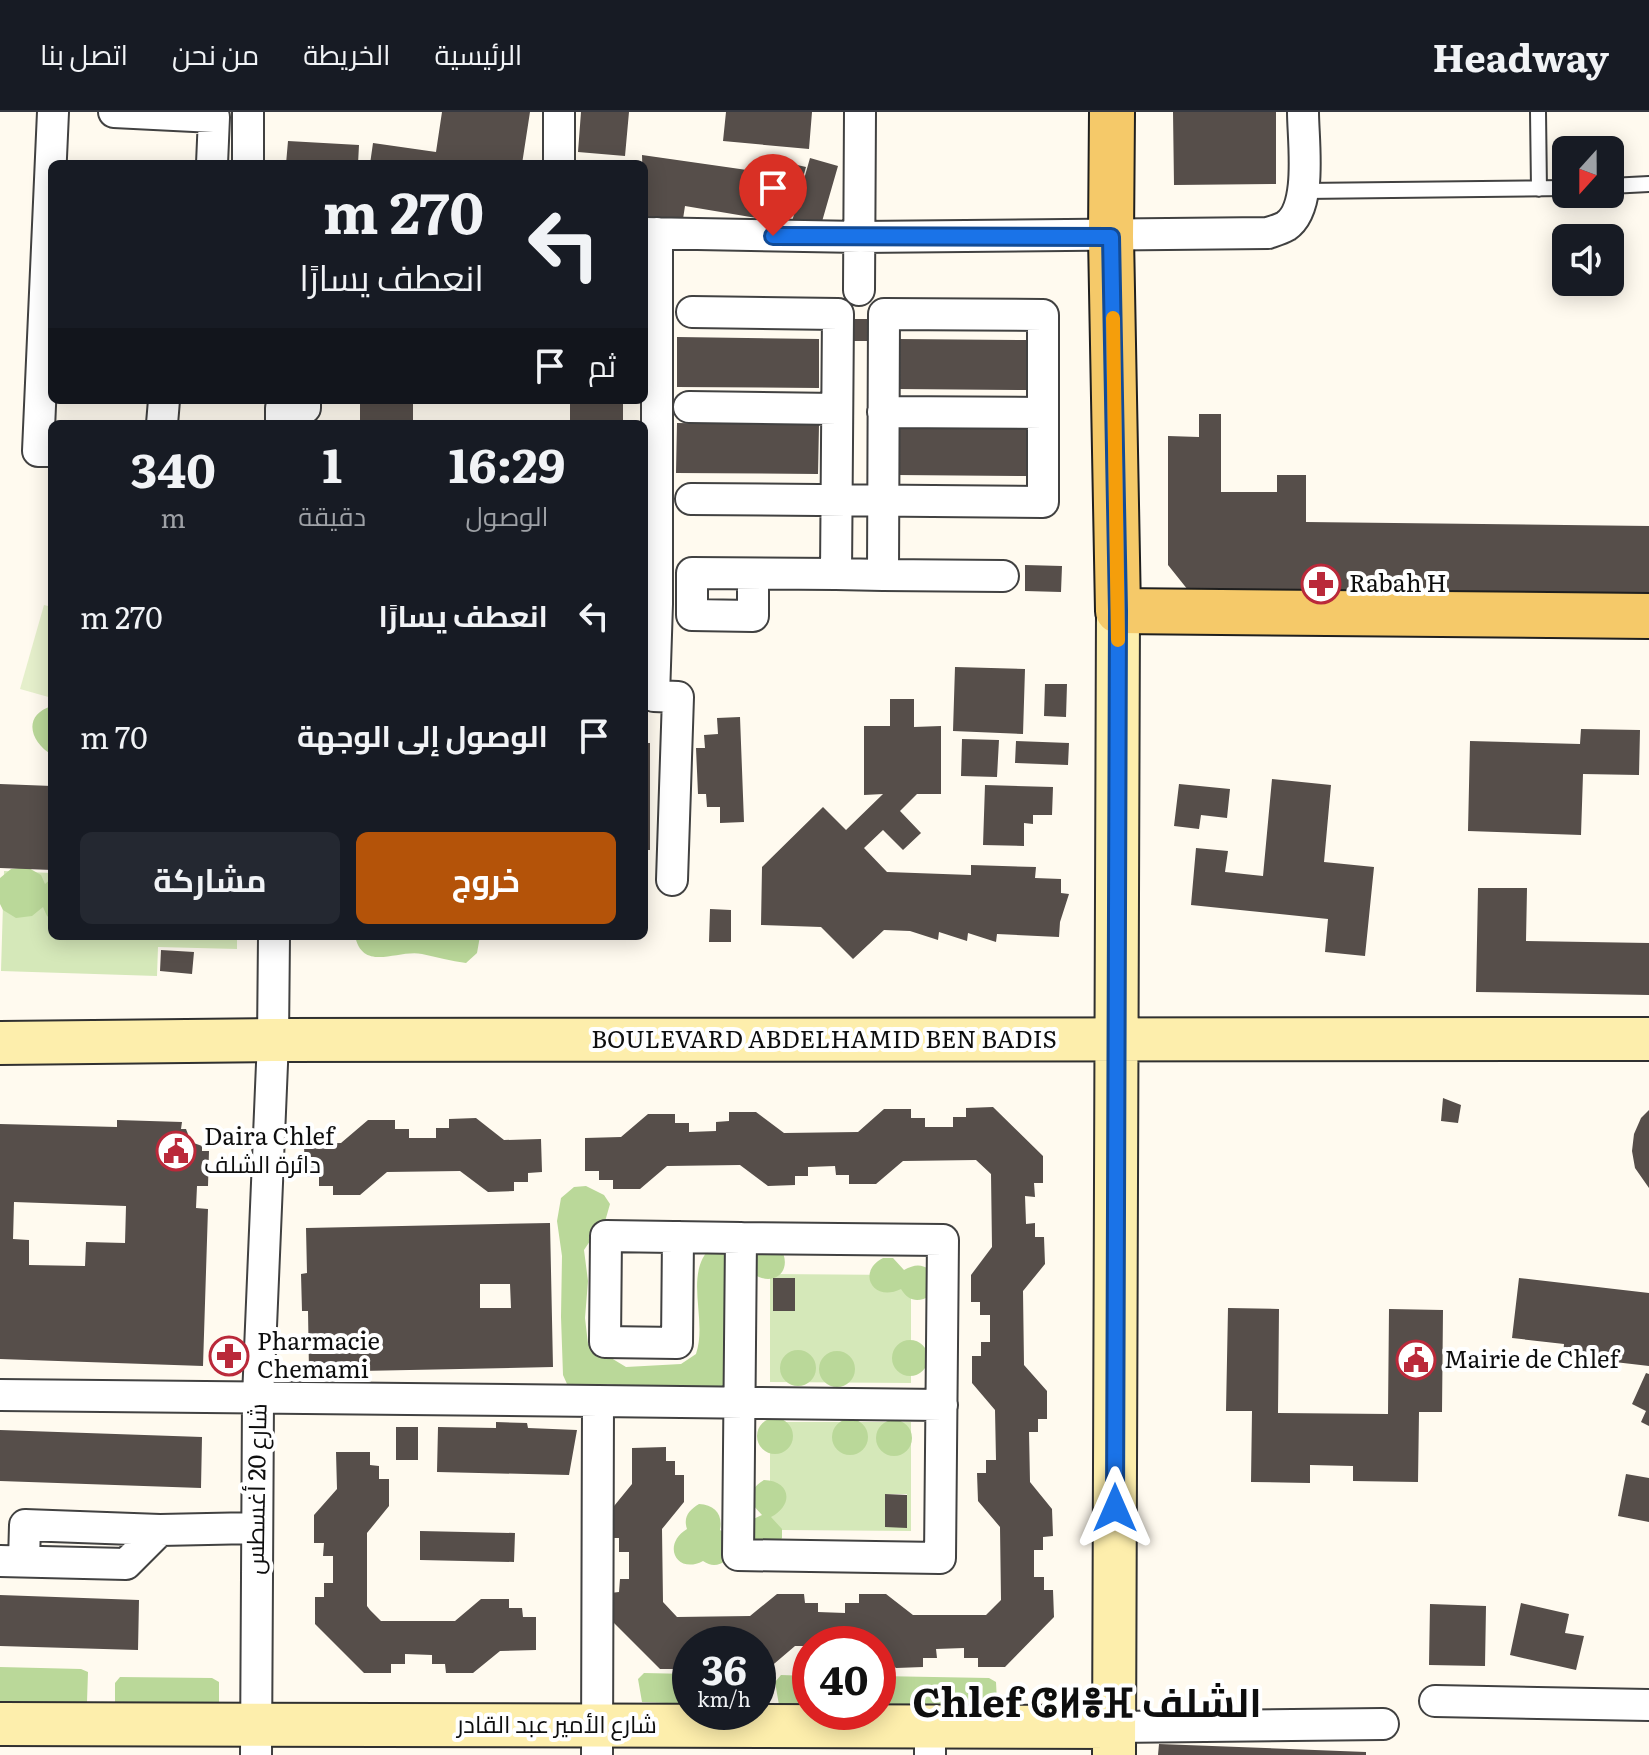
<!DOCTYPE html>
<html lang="ar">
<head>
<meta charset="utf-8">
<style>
	:root { --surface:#171b24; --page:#242831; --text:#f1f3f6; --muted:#9ea1a6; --line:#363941; --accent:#b45309 }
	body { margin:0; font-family:Literata,Cairo,"Noto Sans Tifinagh",serif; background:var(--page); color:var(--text); direction:rtl; height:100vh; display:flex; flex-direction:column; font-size:30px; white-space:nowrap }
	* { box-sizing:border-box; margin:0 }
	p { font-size:26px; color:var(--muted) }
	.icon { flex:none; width:44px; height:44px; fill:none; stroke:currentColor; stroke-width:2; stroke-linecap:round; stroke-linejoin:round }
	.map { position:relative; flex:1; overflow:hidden; direction:ltr }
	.panel { position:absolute; left:48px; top:308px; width:600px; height:520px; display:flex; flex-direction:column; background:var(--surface); border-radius:12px; box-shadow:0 4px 20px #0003; direction:rtl }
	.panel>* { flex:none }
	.banner { position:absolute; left:48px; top:48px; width:600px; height:244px; border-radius:12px; box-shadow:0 4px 20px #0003; direction:rtl; background:#171b24; color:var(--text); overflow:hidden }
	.needle { width:52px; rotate:201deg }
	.controls { position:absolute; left:1552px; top:24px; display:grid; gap:16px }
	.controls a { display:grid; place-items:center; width:72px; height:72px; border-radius:12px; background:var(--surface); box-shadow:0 4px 20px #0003; font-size:40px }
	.speed { position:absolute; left:672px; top:1514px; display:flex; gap:16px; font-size:40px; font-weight:700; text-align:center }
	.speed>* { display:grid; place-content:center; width:104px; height:104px; border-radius:50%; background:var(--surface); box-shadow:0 4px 20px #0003; line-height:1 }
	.speed small { font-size:20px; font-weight:400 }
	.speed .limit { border:12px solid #d22; background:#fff; color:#111 }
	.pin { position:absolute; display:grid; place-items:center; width:68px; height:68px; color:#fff; margin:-82px -34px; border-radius:50% 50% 50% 0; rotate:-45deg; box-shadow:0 0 8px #0007 }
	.pin .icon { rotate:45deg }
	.me { position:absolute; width:88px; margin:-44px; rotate:0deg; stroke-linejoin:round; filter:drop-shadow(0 0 6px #0008) }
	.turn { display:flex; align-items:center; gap:28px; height:168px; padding:0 32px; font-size:36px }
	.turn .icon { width:104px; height:104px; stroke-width:2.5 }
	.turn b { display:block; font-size:56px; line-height:68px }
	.then { display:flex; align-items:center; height:76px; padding:0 32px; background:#0003; gap:16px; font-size:30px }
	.eta { display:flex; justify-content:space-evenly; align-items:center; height:136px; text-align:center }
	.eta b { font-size:48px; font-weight:700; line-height:56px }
	.action { display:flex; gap:16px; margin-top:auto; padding:16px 32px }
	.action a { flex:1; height:92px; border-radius:12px; background:var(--accent); color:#fff; font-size:32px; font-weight:700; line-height:92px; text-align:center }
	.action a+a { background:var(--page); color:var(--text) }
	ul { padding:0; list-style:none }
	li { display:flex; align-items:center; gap:24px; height:120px; padding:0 32px }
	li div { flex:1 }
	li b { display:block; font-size:30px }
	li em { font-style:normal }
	header { display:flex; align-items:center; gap:48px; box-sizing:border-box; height:112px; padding:0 40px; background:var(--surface); border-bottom:2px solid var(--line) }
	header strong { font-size:38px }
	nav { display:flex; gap:44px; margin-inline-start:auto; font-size:28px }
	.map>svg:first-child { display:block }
</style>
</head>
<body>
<header>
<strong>Headway</strong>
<nav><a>الرئيسية</a><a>الخريطة</a><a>من نحن</a><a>اتصل بنا</a></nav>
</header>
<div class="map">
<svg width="1649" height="1643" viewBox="0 0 1649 1643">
	<rect width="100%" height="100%" fill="#fffaef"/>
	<!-- green -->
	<path fill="#d5e8b9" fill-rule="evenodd" d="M4 759 52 761V824H237V837L158 835 157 864 1 859Z
		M770 1162 902 1163 911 1174V1271L770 1270ZM773 1166H795V1199L773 1198Z
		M770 1310H911V1419L781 1418 770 1409ZM885 1382H907V1415H886Z"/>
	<!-- forest -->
	<path fill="#bad899" d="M52 594V643C30 630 22 603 52 594Z
		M27 755 41 763 45 772 52 766V807L47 804 43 795 32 804 16 806 3 798 0 792V766L11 757Z
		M355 824H480L477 841 466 851C451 849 437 845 422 842 398 837 363 861 355 824Z
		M586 1074 604 1083 610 1092 602 1120 590 1129 584 1138 588 1169 585 1206 588 1232 626 1255 681 1252 696 1242C708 1207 683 1163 711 1135L724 1138 733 1155V1270L718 1278H644L608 1272 579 1276 567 1272 563 1263 561 1205 562 1144 557 1109 561 1086 574 1075Z
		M755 1137H781C793 1158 775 1175 755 1163Z
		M883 1146H893L904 1158C915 1152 921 1152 931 1158L930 1184C918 1191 908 1189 901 1177 873 1191 856 1160 883 1146Z
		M892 1246a18 18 0 1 1 36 0a18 18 0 1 1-36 0Z
		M780 1256a18 18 0 1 1 36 0a18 18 0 1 1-36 0Z
		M819 1257a18 18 0 1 1 36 0a18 18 0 1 1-36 0Z
		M757 1324a18 18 0 1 1 36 0a18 18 0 1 1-36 0Z
		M832 1325a18 18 0 1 1 36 0a18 18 0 1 1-36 0Z
		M876 1326a18 18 0 1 1 36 0a18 18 0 1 1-36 0Z
		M764 1368C791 1369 794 1393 771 1405L782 1417V1426L777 1435 759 1439 746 1416 751 1408 762 1403 750 1390C751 1379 754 1374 764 1368Z
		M699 1392C715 1393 723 1402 720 1418L728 1423 727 1448C718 1454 712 1455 703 1449 677 1463 661 1433 687 1417 683 1405 689 1398 699 1392Z
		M0 1555 81 1557 88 1560 87 1590 80 1596 0 1594Z
		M644 1561 690 1562V1592L642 1590 638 1567Z
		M781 1563 810 1564V1594L779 1593 775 1570Z
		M878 1564 989 1566 996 1570 997 1590 990 1596 878 1595Z
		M120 1565 212 1566 219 1570V1595L115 1592V1571Z"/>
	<!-- pitch -->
	<path fill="#e5efcb" d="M44 493 52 495V586L20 577Z"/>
	<!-- building -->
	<path fill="#564e4a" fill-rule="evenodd" d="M442 0H530L522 52H370L373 31 436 40Z
		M581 0H629L625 44 578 40Z
		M726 0H812L809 37 723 29Z
		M1173 0H1276V72L1174 73Z
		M288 29 359 33 358 52H286Z
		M642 43 747 58 745 66 780 72 774 109 685 94 681 120 644 114Z
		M810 46 838 54 819 120 791 113Z
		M793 52 806 55 797 87 784 84Z
		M849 207H867V229H849Z
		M677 225 819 227V276L677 275Z
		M898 227 1028 228 1027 278 898 277Z
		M360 288H623V312H570V292L413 291V312H360Z
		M1199 302H1221V380H1277V363H1306V410L1649 414V482L1188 478 1168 453V324L1199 325Z
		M677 311 819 313 818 362 676 361Z
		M897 313 1027 314V364L897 363Z
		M1025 453 1062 454 1061 480 1025 479Z
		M955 555 1025 557 1023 622 953 619Z
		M1045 572H1067L1066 605 1044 604Z
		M890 587H914V615L941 614V682H917L900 699 921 721 903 738 883 718 864 736 887 760 971 763V753L1036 755 1035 766 1061 767V781L1069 782 1060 810 1059 825 997 822 996 830 968 821 967 829 939 820 938 828 910 819 884 818 853 847 821 815 761 813 762 755 823 695 846 718 883 682 864 683V614H890Z
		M740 605 744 710 720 711V695H707L706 682H698L696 636H705L704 623 718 622 717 606Z
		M1581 617 1640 618 1639 663 1583 662 1581 723 1468 719 1470 629 1580 632Z
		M962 627 999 628 997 665 961 664Z
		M1016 629 1069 631 1068 653 1015 651Z
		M644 631H650V738H644Z
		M1272 667 1331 673 1324 750 1374 755 1365 844 1325 840 1328 807 1191 793 1196 736 1228 739 1225 760 1263 764Z
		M0 672 52 674V758L0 756Z
		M1179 672 1230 677 1227 706 1201 703 1199 717 1174 714Z
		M985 673 1053 675 1052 703H1033V712L1024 711V734L983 733Z
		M1478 776H1527L1526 829 1649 831V883L1476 880Z
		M710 797 731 798V830H709Z
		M161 838 194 840 192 862 160 859Z
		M1443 986 1461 993 1458 1011 1441 1009Z
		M993 995 1043 1044V1071H1034L1035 1085 1025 1084 1026 1112 1035 1111V1125H1044L1045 1152 1023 1179 1024 1253 1047 1279V1307H1038V1320H1029L1030 1370 1052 1397 1053 1424 1043 1425V1438H1034V1465H1044V1478H1053L1054 1505 1005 1555H978V1546H964V1536L936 1537 937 1546H923V1555L896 1556 878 1541V1532H810V1534H795L768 1557H758V1532H690L687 1557H660L610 1507V1481L619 1480 620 1467H629V1440H619V1426H610V1399L632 1372V1336L666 1335V1349H675V1363H684V1390L662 1417 663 1490 677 1505 750 1504 777 1482H804L805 1491H818V1500L845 1501V1491H859V1482H886L913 1503H986L1001 1488 1000 1415 978 1389 977 1361H986V1348H996L995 1298 972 1271V1244H981V1230H990V1203H980V1190H971V1163L992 1135 991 1062 976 1048 903 1049 876 1072H849V1063H836L835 1054 808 1055V1064H795V1073L768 1074 740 1053 667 1054 640 1077H613V1068H599V1059H585V1026L621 1025 648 1002H675V1011H689V1020L716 1019V1010L729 1009V1000H756L784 1021 858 1020 884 997H911V1006H925V1015H953V1005H966V996Z
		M1649 998V1076L1635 1056 1632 1039 1634 1022 1641 1006Z
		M476 1006 504 1028 541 1027 542 1060 528 1061V1070H514V1079L488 1080 460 1059 387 1060 360 1083H333V1074H319V1065H305L304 1032 341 1031 368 1008H395V1017H409V1026H436V1016H449V1007Z
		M117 1008 182 1010 181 1017H186L191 1030 202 1034V1039H209L208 1074H197L196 1096 208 1097 203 1254 0 1247V1012L117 1015ZM14 1090 126 1094 125 1131 86 1130 85 1154 29 1153V1128L13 1127Z
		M550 1111 553 1255 309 1260 308 1199H302L301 1162 307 1161 306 1116ZM480 1172H510L511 1196H480Z
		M773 1166H795V1199H773Z
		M1519 1166 1649 1181V1254L1563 1244 1564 1232 1512 1226Z
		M1228 1196 1279 1197 1278 1301 1388 1302 1389 1197 1443 1198 1442 1300H1419L1418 1370 1353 1369V1354L1310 1353V1371L1251 1370 1252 1299H1226Z
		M1646 1261 1649 1262V1314L1641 1310 1646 1299 1632 1292Z
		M496 1310 527 1311 528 1316 577 1318 569 1363 437 1360 438 1315 496 1316Z
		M396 1315H418V1348H396Z
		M0 1318 202 1325 201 1376 0 1369Z
		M336 1340H370V1353L379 1354V1367H389V1394L367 1421V1494L370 1498 381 1509H455L481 1487H509V1496H522L523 1505H536V1538L500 1539 473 1561H446L445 1552H432V1543L405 1542V1552H391V1561H364L315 1512V1485H324V1471H333V1444H323L324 1431H314V1403L337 1377Z
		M1626 1362 1649 1366V1410L1618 1404Z
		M885 1382 907 1383V1416L885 1415Z
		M420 1419 515 1421 514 1450 420 1448Z
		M0 1483 139 1488 138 1538 0 1534Z
		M1521 1491 1569 1502 1565 1521 1584 1524 1576 1558 1510 1543Z
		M1430 1492 1486 1494 1485 1554 1429 1553Z
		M1159 1632 1366 1640V1643H1158Z"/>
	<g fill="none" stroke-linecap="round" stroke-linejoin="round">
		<defs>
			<path id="lane" d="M1538 0 1539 77
				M1610 74 1649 72
				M1304 79 1566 76"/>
			<path id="street" d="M114 0 214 5 212 52
				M559 0V52
				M248 52V0
				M644 121 860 125 1268 121C1274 119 1281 117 1286 114 1313 96 1303 29 1303 0
				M657 121V492L654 584 678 585 672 768
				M859 178 860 0
				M689 295 837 297
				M883 300 1043 301
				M162 312 164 288
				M281 312V296H305V288
				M52 339H38L53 0
				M691 387C809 388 926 389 1043 390V203L884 202C883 289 883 376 883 463L836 462 838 202 692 200
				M753 462V504L692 503V461L836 462
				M883 463 1003 464
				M678 1125 677 1231 605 1230 606 1124 741 1126
				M741 1126 943 1128 940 1446 738 1443Z
				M0 1283 598 1289 597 1643
				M598 1289 942 1293
				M0 1449 126 1452 160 1418 255 1416
				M24 1449 25 1413 160 1418
				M1435 1589 1649 1593
				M1114 1615 1383 1612
				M256 1643 258 1286 273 928 274 824
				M930 1643V1614"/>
			<path id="secondary" d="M0 931 273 928 1649 927
				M0 1612 1114 1615
				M1114 1643 1118 499"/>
			<path id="primary" d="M1112 0 1111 125 1118 499 1649 504"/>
		</defs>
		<!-- lane casing -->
		<use href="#lane" stroke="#414141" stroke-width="18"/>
		<!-- street casing -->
		<use href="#street" stroke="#414141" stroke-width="34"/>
		<!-- secondary casing -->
		<use href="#secondary" stroke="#303030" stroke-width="46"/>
		<!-- primary casing -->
		<use href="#primary" stroke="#1f1f1f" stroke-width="48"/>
		<!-- lane -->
		<use href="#lane" stroke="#fff" stroke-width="14"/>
		<!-- street -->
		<use href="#street" stroke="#fff" stroke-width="30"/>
		<!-- secondary -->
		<use href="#secondary" stroke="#fdeeac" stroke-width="42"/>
		<!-- primary -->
		<use href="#primary" stroke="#f5c969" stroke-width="44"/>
	</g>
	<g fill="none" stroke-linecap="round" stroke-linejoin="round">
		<defs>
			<path id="route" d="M773 124 1111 125 1118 499 1115 1396"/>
		</defs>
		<!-- route casing -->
		<use href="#route" stroke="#114b97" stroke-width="20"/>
		<!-- route -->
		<use href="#route" stroke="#1a73e8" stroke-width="14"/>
		<!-- slow -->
		<path stroke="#f59e0b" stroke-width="14" d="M1113 206 1118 528"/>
	</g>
	<!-- icons -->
	<defs>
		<symbol id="pharmacy-ring" viewBox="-11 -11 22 22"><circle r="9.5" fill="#fff" stroke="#ba293a" stroke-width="1.5"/><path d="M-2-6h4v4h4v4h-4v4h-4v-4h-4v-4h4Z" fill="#ba293a"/></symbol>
		<symbol id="civic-ring" viewBox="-11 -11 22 22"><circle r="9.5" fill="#fff" stroke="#ba293a" stroke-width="1.5"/><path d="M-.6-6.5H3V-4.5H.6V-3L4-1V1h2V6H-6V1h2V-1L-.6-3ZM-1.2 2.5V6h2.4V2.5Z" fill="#ba293a"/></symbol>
	</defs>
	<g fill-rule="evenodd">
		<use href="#pharmacy-ring" x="1299" y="450" width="44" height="44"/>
		<use href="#civic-ring" x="154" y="1017" width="44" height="44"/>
		<use href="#pharmacy-ring" x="207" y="1222" width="44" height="44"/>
		<use href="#civic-ring" x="1394" y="1226" width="44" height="44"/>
	</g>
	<g text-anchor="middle" stroke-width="8" stroke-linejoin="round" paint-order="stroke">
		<!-- poi labels -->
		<g font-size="24" fill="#0e0e0e" stroke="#fff" text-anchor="start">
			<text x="1349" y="480">Rabah H</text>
			<text x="204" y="1033">Daira Chlef<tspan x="204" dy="28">دائرة الشلف</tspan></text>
			<text x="257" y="1238">Pharmacie<tspan x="257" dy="28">Chemami</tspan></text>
			<text x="1444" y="1256">Mairie de Chlef</text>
		</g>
		<!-- street labels -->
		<g font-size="24" fill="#0e0e0e" stroke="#fff">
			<text x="824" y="936">BOULEVARD ABDELHAMID BEN BADIS</text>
			<text transform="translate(257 1377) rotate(-89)" y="8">شارع 20 أغسطس</text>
			<text x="557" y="1621">شارع الأمير عبد القادر</text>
		</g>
		<!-- town labels -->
		<g font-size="40" font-weight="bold" fill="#0e0e0e" stroke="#fff">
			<text x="1087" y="1605">Chlef ⵛⵍⴻⴼ الشلف</text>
		</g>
	</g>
</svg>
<div class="controls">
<a><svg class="needle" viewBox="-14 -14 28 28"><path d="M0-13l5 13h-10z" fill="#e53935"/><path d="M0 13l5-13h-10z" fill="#9ea1a6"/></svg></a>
<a><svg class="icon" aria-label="sound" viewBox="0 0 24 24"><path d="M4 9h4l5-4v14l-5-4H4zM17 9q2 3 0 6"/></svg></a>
</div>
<div class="speed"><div>36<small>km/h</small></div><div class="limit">40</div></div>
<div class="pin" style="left:773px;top:124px;background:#d93025"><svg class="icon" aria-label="arrive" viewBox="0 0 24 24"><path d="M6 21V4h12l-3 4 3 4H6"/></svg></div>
<svg class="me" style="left:1115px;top:1396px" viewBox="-20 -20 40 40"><path d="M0-17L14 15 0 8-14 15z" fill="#1a73e8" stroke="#fff" stroke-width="4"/></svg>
<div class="banner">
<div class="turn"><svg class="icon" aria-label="left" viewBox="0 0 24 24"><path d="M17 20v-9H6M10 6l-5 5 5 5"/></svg><div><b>270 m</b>انعطف يسارًا</div></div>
<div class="then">ثم<svg class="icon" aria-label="arrive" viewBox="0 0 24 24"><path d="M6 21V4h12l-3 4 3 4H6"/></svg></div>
</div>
<section class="panel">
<div class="eta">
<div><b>16:29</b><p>الوصول</p></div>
<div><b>1</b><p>دقيقة</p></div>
<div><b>340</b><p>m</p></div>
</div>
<ul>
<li><svg class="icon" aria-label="left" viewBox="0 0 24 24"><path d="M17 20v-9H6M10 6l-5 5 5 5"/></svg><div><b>انعطف يسارًا</b></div><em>270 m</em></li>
<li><svg class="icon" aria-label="arrive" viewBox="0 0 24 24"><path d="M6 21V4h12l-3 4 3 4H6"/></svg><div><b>الوصول إلى الوجهة</b></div><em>70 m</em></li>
</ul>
<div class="action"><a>خروج</a><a>مشاركة</a></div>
</section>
</div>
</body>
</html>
